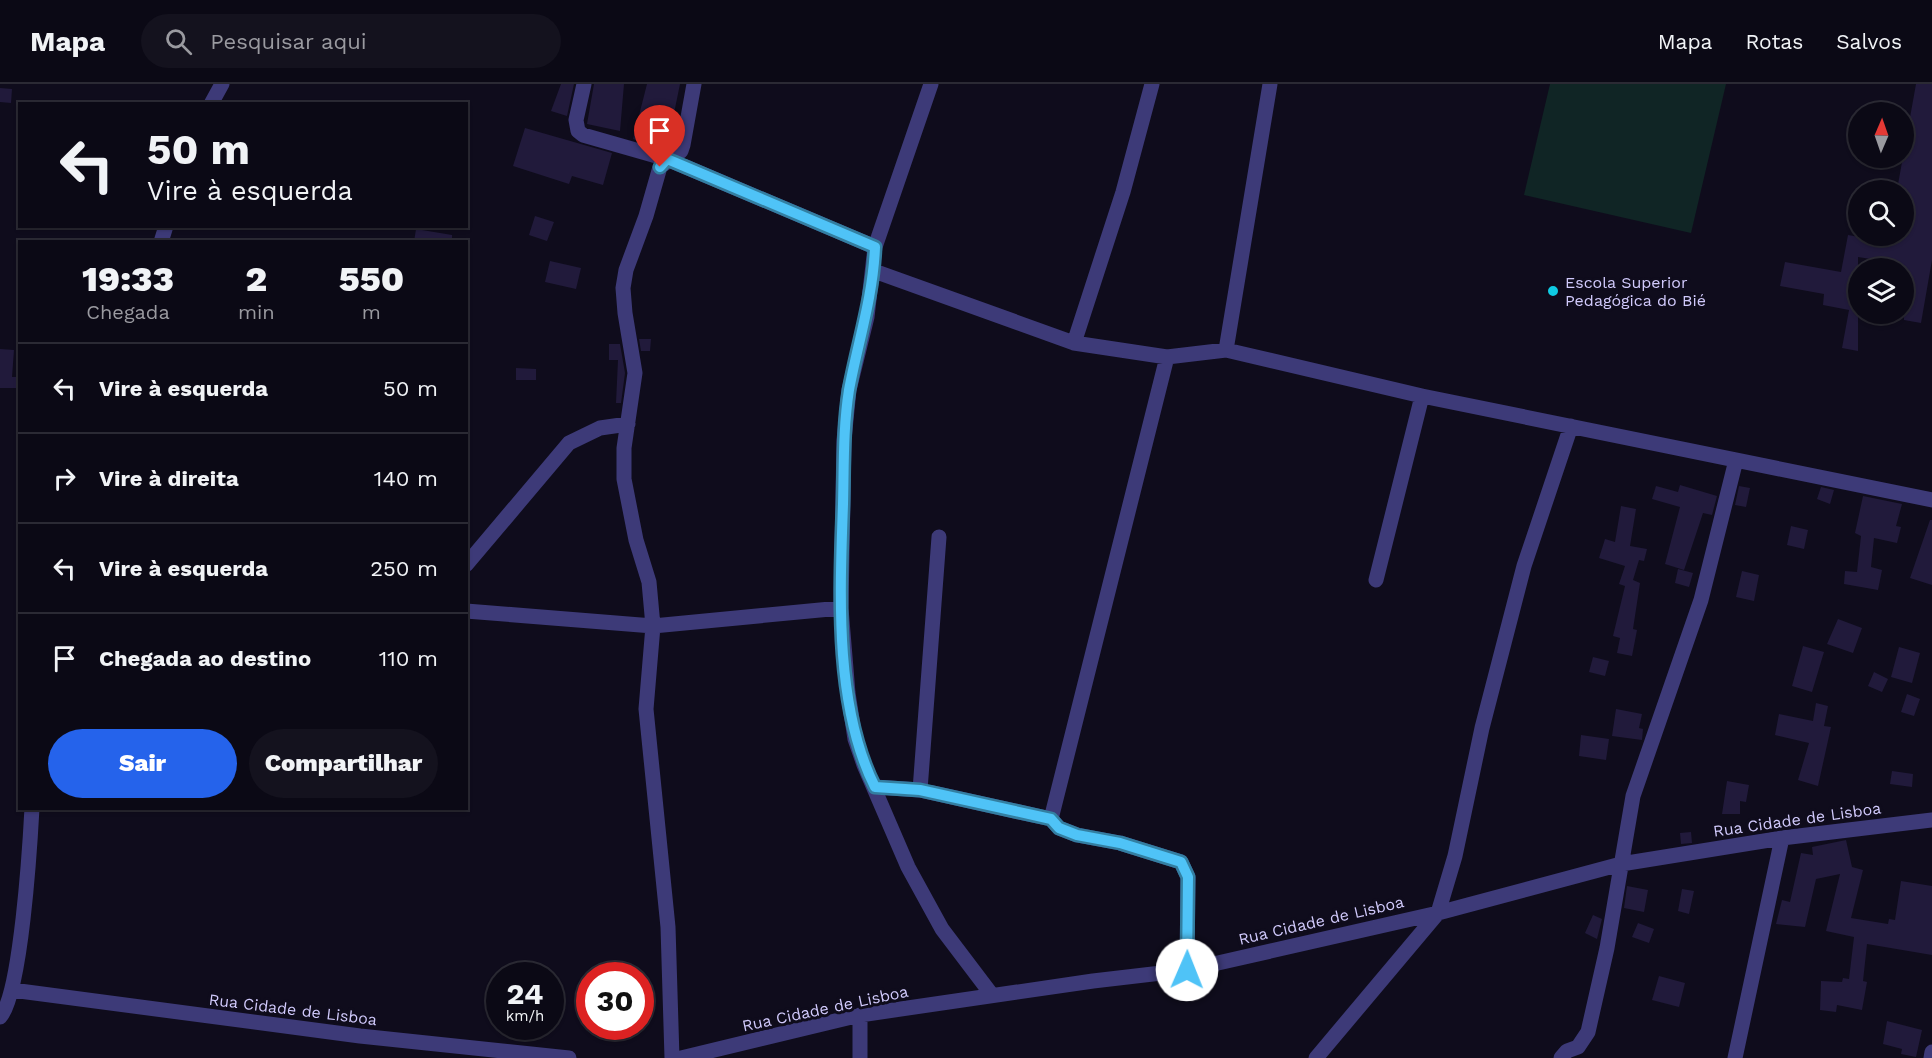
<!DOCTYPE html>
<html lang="pt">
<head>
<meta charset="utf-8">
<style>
	:root { --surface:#0b0915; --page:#14121e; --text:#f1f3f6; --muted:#9a9aa0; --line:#2b2a34; --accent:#2563eb }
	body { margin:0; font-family:"Work Sans",sans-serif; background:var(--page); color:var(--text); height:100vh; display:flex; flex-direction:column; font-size:22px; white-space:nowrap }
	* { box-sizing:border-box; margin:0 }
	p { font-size:20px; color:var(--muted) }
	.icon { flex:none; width:33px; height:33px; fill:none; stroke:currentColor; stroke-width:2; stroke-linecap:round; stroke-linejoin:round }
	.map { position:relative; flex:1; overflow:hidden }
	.drawer { position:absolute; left:18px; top:156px; width:450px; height:570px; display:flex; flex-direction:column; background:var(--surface); border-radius:0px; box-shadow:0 2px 4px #0004,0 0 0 2px var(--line) }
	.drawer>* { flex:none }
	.top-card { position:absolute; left:18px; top:18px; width:450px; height:126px; border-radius:0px; box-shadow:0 2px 4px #0004,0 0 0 2px var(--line); background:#0b0915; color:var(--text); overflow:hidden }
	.needle { width:39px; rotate:2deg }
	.fabs { position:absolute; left:1848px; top:18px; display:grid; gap:12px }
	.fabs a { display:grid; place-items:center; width:66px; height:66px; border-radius:50%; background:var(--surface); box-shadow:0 2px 4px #0004,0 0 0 2px var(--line); font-size:30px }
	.speed { position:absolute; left:486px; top:878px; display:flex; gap:12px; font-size:30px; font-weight:700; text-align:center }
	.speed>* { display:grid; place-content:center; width:78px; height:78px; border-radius:50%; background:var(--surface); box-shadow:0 2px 4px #0004,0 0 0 2px var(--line); line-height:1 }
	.speed small { font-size:15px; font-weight:400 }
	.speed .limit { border:9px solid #d22; background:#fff; color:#111 }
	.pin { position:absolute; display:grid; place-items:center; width:51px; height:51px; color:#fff; margin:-62px -26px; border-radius:50% 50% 50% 0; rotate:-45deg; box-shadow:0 0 6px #0007 }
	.pin .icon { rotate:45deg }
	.me { position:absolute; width:66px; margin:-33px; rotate:1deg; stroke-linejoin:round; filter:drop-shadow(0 0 4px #0008) }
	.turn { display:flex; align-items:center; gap:21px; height:126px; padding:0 30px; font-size:27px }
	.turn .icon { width:78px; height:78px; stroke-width:2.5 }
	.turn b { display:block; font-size:42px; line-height:51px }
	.eta { display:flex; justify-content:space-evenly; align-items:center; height:102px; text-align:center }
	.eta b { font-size:36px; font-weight:800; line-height:42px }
	.action { display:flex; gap:12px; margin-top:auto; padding:12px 30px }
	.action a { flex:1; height:69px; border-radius:36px; background:var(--accent); color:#fff; font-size:24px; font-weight:800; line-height:69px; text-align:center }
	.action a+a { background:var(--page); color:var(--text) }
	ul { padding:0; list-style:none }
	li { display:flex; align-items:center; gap:18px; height:90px; padding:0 30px; border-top:2px solid var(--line) }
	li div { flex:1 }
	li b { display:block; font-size:22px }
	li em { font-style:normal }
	header { display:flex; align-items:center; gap:36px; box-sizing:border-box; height:84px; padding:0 30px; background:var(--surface); border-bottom:2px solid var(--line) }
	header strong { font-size:28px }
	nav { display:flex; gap:33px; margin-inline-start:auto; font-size:21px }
	.search { width:420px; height:54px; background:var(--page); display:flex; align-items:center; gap:15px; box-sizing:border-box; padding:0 21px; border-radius:33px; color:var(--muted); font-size:22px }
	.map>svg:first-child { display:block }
</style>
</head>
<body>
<header>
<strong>Mapa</strong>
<div class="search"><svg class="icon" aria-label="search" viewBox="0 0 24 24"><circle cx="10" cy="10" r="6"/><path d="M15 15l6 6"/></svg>Pesquisar aqui</div>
<nav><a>Mapa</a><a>Rotas</a><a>Salvos</a></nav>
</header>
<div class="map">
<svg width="1932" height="974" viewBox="0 0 1932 974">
	<rect width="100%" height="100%" fill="#0f0c1c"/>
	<!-- green -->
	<path fill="#102525" d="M1550 0H1726L1691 149 1524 111Z"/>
	<!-- building -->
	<path fill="#211a3b" d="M561 0H574L567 32 551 27Z
		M594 0H624L620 47 587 40Z
		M647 0H680L671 44 651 39 645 59 633 55Z
		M1916 0H1932V176L1921 239 1904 236V184H1883L1884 177 1858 173V267L1842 264 1849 226 1823 221 1824 210 1780 202 1785 178 1841 188 1848 151 1888 158 1889 152H1904V106H1897Z
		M0 4 12 5 11 19 0 18Z
		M525 44 612 69 603 101 572 92 569 100 513 82Z
		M535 132 554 138 547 157 529 151Z
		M416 145 452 151V158H414Z
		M550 177 581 184 576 205 545 198Z
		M639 255H651L650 267H641Z
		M609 260H620L625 289 621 319H616L618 276H609Z
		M0 265 14 266 12 293H20V304H0Z
		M516 284 536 285V296H516Z
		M1680 401 1717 412 1712 431 1703 429 1684 486 1665 480 1680 423 1652 415 1656 402 1678 408Z
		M1739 402 1750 404 1746 423 1735 421Z
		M1821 403 1834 406 1830 420 1817 415Z
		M1863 412 1902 420 1896 442 1901 443 1897 459 1874 454 1871 483 1882 486 1878 506 1844 500 1845 487 1857 488 1861 452 1855 449Z
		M1621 422 1636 425 1630 462 1647 465 1644 477 1639 476 1633 496 1640 499 1633 545 1637 546 1632 572 1617 569 1620 554 1613 552 1625 502 1619 500 1625 482 1599 474 1605 455 1615 458Z
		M1930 436H1932V501L1910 494Z
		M1791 442 1808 446 1804 465 1787 461Z
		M1678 485 1693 489 1689 503 1675 499Z
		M1742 487 1759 491 1754 517 1736 513Z
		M1838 535 1862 544 1853 569 1827 560Z
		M1803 562 1824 568 1812 608 1792 602Z
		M1899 563 1920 569 1912 599 1891 593Z
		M1593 573 1609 577 1605 592 1589 588Z
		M1874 588 1888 595 1882 608 1868 602Z
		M1907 610 1920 615 1914 632 1901 628Z
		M1816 619 1828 622 1824 642 1831 643 1818 702 1798 696 1809 659 1775 651 1779 630 1813 637Z
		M1616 625 1642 630 1639 644 1643 645 1642 656 1612 652Z
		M1581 651 1609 655 1606 676 1579 672Z
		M1892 687 1913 690 1912 703 1890 700Z
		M1727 697 1749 701 1746 718 1740 717V730H1722Z
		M1691 748 1692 759 1681 760 1680 749Z
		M1846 756 1852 783 1863 786 1851 834 1888 840 1889 835 1895 836 1901 797 1932 802V871L1867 860 1863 897 1867 898 1862 926 1837 921 1836 928 1820 926 1821 897 1842 898 1843 894 1849 895 1854 853 1826 847 1840 790 1816 795 1805 843 1776 840 1782 816 1790 818 1801 769 1813 771 1812 763Z
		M1627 802 1648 806 1644 828 1624 824Z
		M1682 805 1694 807 1689 830 1678 827Z
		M1593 831 1602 835 1597 855 1585 849Z
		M1638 839 1654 845 1649 859 1632 853Z
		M1659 892 1685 899 1679 923 1652 916Z
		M1887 937 1922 946 1916 973 1901 970 1902 965 1883 960Z"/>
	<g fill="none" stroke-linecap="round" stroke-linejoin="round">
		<!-- minor -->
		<path stroke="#3d3a78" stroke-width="15" d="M584 0 576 36 578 47 583 51 667 75 875 163
			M931 0 875 163 867 233 849 306 844 356 841 524 848 609 855 655 864 681 908 783 942 845 992 911
			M211 20 222 0
			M161 158 166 142
			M874 187 1074 259 1167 273 1226 266 1422 312 1932 416
			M1074 259 1123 108 1152 0
			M1226 266 1270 0
			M466 481 569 359 600 344 628 340
			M1376 496 1422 312
			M466 527 653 542 841 524
			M875 703 920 706 1051 735 1059 744 1077 751 1120 759 1181 778 1188 793 1187 886
			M920 706 939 453
			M1051 735 1167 273
			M12 906 360 952 569 974
			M860 931V974
			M0 933C21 911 30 761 32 724
			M672 974 668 843 646 625 653 542 649 498 636 456 624 395V364L635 289 625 229 623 204 626 186 646 132 660 83 681 67 683 61 694 0
			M681 974 860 931 1093 897 1187 886 1438 829 1621 780 1782 754 1932 736
			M1316 974 1438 829 1455 772 1482 644 1524 482 1571 342
			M1561 974 1567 967 1578 963 1588 948 1607 864 1633 712 1701 516 1736 376
			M1735 974 1782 754
			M1931 974 1932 968"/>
	</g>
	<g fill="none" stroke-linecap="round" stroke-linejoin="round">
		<defs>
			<path id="route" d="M660 83 667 75 875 163C873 213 858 258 849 306 843 344 844 382 843 420 840 508 834 622 875 703L920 706 1051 735 1059 744 1077 751 1120 759 1181 778 1188 793 1187 886"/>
		</defs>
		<!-- route casing -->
		<use href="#route" stroke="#337fa1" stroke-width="15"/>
		<!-- route -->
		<use href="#route" stroke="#4fc3f7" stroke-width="10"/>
	</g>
	<!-- markers -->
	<circle fill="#0fcbe3" stroke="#0f0c1c" stroke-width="2" cx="1553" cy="207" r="6"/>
	<g text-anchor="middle" stroke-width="6" stroke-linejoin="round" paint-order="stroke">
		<!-- poi labels -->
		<g font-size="16" fill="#d1cafc" stroke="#0f0c1c" text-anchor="start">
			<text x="1565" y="204">Escola Superior<tspan x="1565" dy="18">Pedagógica do Bié</tspan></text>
		</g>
		<!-- street labels -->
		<g font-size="16" fill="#d1cafc" stroke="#0f0c1c">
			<text transform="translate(1797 735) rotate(-8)" y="6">Rua Cidade de Lisboa</text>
			<text transform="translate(1321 836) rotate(-13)" y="6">Rua Cidade de Lisboa</text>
			<text transform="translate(825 924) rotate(-12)" y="6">Rua Cidade de Lisboa</text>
			<text transform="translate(293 925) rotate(7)" y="6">Rua Cidade de Lisboa</text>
		</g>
	</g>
</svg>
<div class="fabs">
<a><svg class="needle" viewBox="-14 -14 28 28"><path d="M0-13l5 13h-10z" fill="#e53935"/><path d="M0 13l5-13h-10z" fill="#9a9aa0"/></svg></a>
<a><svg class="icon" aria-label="search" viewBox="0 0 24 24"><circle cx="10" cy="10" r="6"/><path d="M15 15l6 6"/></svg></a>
<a><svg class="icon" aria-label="layers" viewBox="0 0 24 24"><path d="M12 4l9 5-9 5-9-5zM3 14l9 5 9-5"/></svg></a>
</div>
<div class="speed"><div>24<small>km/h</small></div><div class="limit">30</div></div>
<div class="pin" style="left:660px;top:83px;background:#d93025"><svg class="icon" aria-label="arrive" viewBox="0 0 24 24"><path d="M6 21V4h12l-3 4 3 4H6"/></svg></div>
<svg class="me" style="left:1187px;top:886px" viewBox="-20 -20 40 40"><circle r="19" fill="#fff"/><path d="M0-13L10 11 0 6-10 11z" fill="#4fc3f7"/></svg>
<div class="top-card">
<div class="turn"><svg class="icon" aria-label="left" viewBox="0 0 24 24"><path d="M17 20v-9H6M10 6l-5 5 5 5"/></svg><div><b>50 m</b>Vire à esquerda</div></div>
</div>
<section class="drawer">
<div class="eta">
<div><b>19:33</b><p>Chegada</p></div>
<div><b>2</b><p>min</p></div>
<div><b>550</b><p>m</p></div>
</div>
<ul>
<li><svg class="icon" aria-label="left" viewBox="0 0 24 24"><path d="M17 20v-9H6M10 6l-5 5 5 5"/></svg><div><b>Vire à esquerda</b></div><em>50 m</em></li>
<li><svg class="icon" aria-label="right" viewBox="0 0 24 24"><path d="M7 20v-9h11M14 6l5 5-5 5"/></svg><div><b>Vire à direita</b></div><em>140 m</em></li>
<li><svg class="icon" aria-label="left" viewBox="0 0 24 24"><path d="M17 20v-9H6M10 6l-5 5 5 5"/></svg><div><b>Vire à esquerda</b></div><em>250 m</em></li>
<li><svg class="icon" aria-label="arrive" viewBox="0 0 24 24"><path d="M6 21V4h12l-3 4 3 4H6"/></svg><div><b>Chegada ao destino</b></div><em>110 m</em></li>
</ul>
<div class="action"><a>Sair</a><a>Compartilhar</a></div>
</section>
</div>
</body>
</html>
